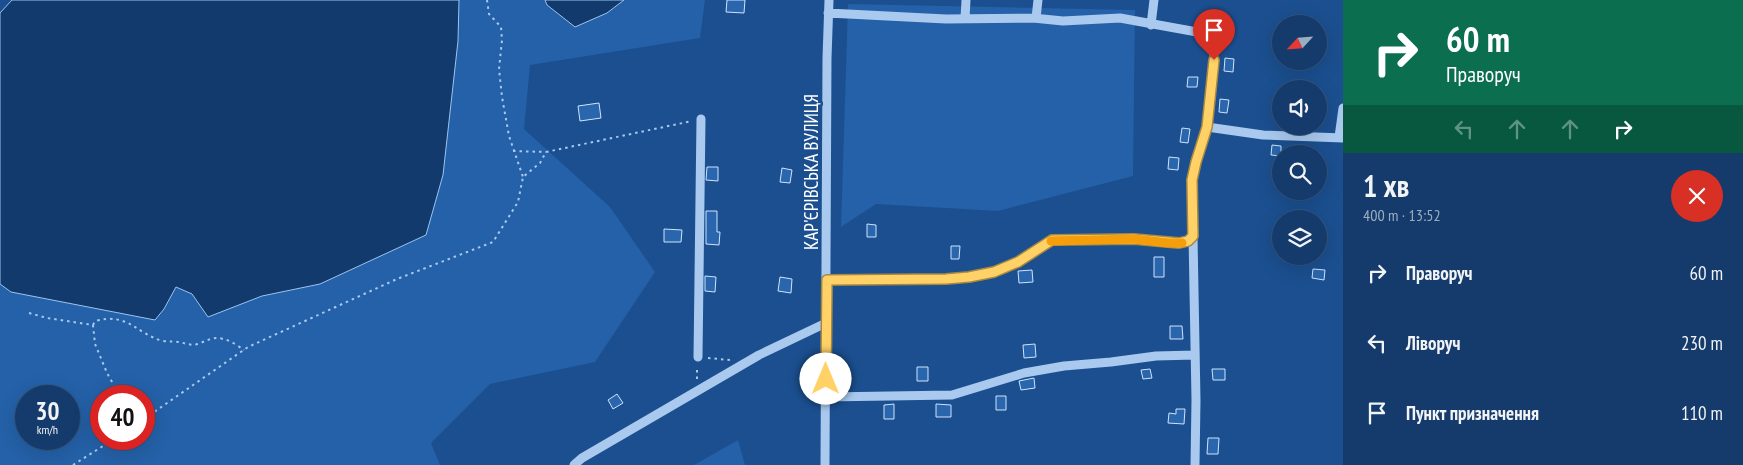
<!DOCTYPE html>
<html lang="uk">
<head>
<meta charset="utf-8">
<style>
	:root { --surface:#143b6b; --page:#1d4271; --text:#f1f3f6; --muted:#9dadc1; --line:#33557e }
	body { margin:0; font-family:"PT Sans Narrow",sans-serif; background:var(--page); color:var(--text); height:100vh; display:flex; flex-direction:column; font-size:19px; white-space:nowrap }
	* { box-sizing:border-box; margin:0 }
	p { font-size:16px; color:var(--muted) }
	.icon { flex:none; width:28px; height:28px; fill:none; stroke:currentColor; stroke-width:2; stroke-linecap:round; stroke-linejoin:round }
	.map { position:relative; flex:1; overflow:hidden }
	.panel { display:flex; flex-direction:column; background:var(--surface); width:400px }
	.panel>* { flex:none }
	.hud { background:#0b6e4f; color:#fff; overflow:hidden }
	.needle { width:32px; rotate:244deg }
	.fabs { position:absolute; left:1272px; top:15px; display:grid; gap:10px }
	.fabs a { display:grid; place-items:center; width:55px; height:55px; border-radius:50%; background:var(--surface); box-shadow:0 5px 20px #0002,0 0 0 1px var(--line); font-size:25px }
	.speed { position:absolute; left:15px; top:385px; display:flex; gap:10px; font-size:25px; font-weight:700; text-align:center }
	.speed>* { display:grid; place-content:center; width:65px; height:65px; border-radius:50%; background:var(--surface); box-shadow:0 5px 20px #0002,0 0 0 1px var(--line); line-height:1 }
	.speed small { font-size:12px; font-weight:400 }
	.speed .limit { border:8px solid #d22; background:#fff; color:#111 }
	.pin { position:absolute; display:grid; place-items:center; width:42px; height:42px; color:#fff; margin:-51px -21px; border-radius:50% 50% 50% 0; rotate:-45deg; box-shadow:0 0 5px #0007 }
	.pin .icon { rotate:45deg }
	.me { position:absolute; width:55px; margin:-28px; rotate:0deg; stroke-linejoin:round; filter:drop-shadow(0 0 4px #0008) }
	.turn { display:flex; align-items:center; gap:18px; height:105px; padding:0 20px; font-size:22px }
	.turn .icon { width:65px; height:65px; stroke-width:2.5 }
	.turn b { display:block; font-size:35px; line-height:42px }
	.lanes { display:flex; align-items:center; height:48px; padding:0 20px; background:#0003; justify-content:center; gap:25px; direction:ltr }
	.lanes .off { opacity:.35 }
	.round { display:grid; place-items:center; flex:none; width:52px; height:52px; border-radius:26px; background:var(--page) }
	.head { display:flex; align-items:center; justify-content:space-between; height:85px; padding:0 20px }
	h1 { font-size:30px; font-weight:700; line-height:38px }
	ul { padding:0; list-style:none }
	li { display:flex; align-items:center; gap:15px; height:70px; padding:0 20px }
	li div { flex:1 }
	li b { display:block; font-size:19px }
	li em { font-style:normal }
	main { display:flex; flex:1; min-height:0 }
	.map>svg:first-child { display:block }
</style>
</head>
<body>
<main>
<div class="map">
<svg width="1343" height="465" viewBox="0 0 1343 465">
	<rect width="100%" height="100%" fill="#1b4f8f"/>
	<!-- green -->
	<path fill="#2461a8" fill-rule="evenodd" d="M459 0H545L547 5 607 13 624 0H705L700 38 530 65 524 129 610 207 655 272 595 362 490 384 431 443 440 465H0V284L11 292 164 309 176 287 192 294 208 317 262 296 320 284 426 235 458 41ZM26 396H69V439H26ZM101 396H144V439H101Z
		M848 4 1135 10 1133 176 998 211 876 204 841 227Z
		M738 440 745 465H694Z"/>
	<!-- water -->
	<path fill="#123a6d" stroke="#9cc4f0" d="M12 0H459L458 41 443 175 426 235 320 284 262 296 208 317 192 294 176 287 164 309 155 320 11 292 0 284V13Z
		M545 0H624L607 13 575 27 547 5Z"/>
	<!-- building -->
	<path fill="#2a66ad" stroke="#cfe3fa" d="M727 0H745L744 13 726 12Z
		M1225 58 1234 59 1233 72 1224 71Z
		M1188 77H1198L1197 87H1187Z
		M1220 99 1229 100 1227 113 1219 112Z
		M599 103 601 118 580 121 578 106Z
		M1182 128 1190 129 1188 143 1180 142Z
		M1272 145 1281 146V156L1271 155Z
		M1169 157 1179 158 1178 170 1168 169Z
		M707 167H718V181L706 180Z
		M782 168 792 170 790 183 780 182Z
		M706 211H717V232H720L719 245 706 244Z
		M867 224 876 225V237H867Z
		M664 229 682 230 681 242H664Z
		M951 246H960L959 259H951Z
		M1154 257H1164V277H1154Z
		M1313 269 1325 270 1324 280 1312 278Z
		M1032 270 1033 282 1019 283 1018 271Z
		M705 276 716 277 715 292 705 291Z
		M780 277 792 279 791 293 778 291Z
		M1170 326H1182L1183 339H1170Z
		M1035 344 1036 357 1024 358 1023 345Z
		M917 367H928V381H917Z
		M1150 369 1152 378 1143 379 1141 370Z
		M1212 369H1225V380H1213Z
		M1034 378 1035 388 1021 390 1019 381Z
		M617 394 623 403 613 409 608 400Z
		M996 396H1006V410H996Z
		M894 404V419H884V405Z
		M936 404 951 405V417H936Z
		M1176 409H1185L1184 424 1168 423 1169 413 1176 414Z
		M1208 438H1219L1218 454H1207Z"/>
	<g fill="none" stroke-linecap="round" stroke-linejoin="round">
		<!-- path -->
		<path stroke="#a9c9ee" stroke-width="2" stroke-dasharray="2.5 4" stroke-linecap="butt" d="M487 0 489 14 501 27 502 40 499 69 502 97 509 136 523 177
			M513 151 546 152
			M29 313 47 318 93 325 95 344 107 373 120 396
			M93 325 95 321C129 312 136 334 163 341 169 342 174 341 179 342 185 343 190 346 198 344 206 341 213 336 223 339 230 340 238 346 244 350
			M708 358 730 360
			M697 379V367
			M144 419 248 347 397 279 493 242 518 202 523 177 540 163 546 152 692 121
			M73 465 114 439"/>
		<!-- minor -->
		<path stroke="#a9c9ee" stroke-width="9" d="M828 13 946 19 1033 18 1063 21 1120 18 1208 34 1213 37 1214 60 1207 127 1263 135 1343 138
			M1036 18 1038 0
			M965 19 966 0
			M1151 25 1154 0
			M1339 137 1343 108
			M1193 236 1196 400 1195 465
			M827 280 946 279 969 277 994 272 1018 262 1052 240 1135 239 1179 243 1188 241 1193 236 1192 180 1195 162 1207 127
			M698 357 701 119
			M826 397 952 395 1024 373 1064 366 1111 362 1156 356 1195 355
			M574 465 582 458 759 355 826 323
			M825 465 827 58 829 0"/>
	</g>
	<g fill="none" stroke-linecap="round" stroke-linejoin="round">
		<defs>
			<path id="route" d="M826 379 827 280 946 279 969 277 994 272 1018 262 1052 240 1134 239 1179 243 1188 241 1193 236 1192 180 1196 162 1207 127 1214 60"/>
		</defs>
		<!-- route casing -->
		<use href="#route" stroke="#a68842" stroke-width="12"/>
		<!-- route -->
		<use href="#route" stroke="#ffd166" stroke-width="9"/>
		<!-- slow -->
		<path stroke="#f59e0b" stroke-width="9" d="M1051 241 1134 239 1168 243H1182"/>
	</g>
	<g text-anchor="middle" stroke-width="5" stroke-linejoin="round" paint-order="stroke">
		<!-- street labels -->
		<g font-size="19" fill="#fff" stroke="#1b4f8f">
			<text transform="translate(811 172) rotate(-90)" y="7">КАР'ЄРІВСЬКА ВУЛИЦЯ</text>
		</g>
	</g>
</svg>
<div class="fabs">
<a><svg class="needle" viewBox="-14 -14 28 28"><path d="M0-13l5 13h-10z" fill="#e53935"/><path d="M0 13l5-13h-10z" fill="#9dadc1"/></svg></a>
<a><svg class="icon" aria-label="sound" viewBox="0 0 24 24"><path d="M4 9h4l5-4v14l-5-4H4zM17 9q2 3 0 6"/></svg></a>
<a><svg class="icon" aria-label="search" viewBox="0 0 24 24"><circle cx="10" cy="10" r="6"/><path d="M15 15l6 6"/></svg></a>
<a><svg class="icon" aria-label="layers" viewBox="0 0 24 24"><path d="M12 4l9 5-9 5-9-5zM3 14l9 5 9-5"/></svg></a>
</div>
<div class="speed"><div>30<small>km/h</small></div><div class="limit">40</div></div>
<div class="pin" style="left:1214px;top:60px;background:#d93025"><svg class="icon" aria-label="arrive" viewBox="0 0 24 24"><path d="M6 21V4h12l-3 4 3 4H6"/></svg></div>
<svg class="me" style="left:826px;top:379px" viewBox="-20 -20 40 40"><circle r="19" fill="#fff"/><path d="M0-13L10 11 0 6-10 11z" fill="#ffd166"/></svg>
</div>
<section class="panel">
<div class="hud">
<div class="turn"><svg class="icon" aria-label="right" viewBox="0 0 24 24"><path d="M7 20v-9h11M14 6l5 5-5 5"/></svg><div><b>60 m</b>Праворуч</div></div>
<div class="lanes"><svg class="icon off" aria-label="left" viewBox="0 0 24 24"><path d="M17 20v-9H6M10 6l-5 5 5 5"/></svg><svg class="icon off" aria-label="ahead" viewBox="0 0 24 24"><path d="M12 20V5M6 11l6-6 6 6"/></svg><svg class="icon off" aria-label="ahead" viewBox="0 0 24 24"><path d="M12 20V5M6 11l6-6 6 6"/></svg><svg class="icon" aria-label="right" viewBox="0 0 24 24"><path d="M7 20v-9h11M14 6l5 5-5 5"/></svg></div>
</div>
<div class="head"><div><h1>1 хв</h1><p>400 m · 13:52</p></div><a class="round" style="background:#d93025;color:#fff"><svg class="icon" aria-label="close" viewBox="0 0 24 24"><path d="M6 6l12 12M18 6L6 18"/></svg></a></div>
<ul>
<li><svg class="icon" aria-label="right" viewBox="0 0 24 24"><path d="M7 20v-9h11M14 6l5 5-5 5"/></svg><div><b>Праворуч</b></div><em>60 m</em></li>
<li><svg class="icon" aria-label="left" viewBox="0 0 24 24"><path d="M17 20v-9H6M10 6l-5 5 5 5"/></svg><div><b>Ліворуч</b></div><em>230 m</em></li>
<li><svg class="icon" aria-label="arrive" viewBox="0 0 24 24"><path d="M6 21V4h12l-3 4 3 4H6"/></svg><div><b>Пункт призначення</b></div><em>110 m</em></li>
</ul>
</section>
</main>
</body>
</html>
